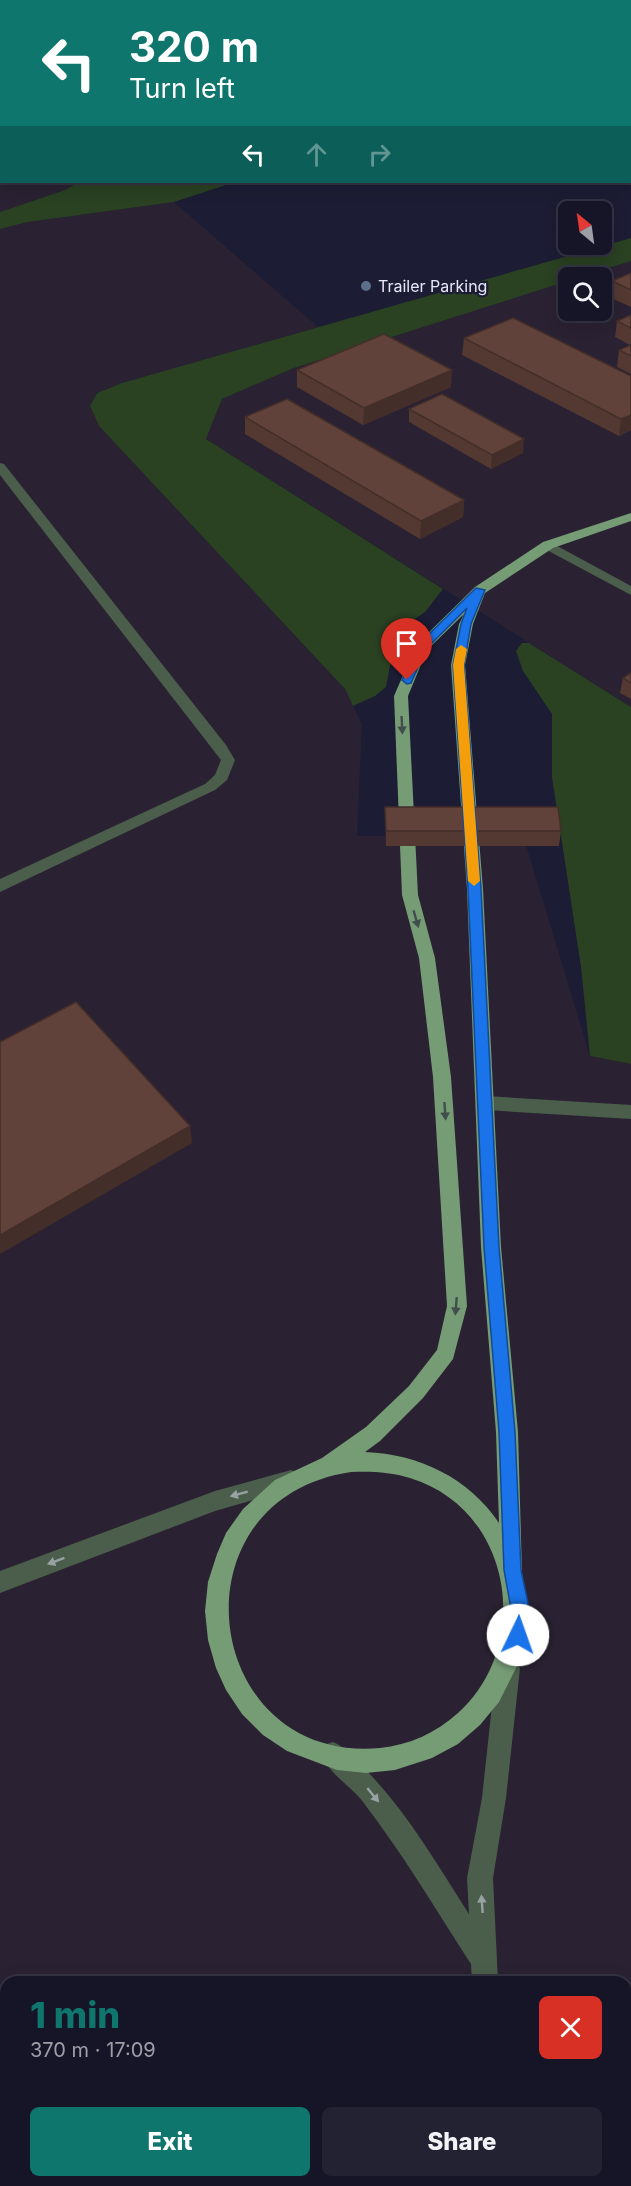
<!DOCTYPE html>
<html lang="en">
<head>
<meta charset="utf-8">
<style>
	:root { --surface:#151527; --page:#223; --text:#f1f3f6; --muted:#9d9fa7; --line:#343444; --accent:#0f766e }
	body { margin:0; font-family:Inter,sans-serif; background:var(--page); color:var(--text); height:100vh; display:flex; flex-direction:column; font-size:22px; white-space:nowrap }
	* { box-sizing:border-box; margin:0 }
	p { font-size:20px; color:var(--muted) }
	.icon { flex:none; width:33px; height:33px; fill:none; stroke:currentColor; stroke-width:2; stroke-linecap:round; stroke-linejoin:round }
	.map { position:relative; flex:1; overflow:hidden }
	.side { position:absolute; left:0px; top:1976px; width:632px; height:212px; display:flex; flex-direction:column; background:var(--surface); border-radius:18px 18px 0 0; box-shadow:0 3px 15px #0003,0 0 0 2px var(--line) }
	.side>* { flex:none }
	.top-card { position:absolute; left:0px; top:0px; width:632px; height:183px; box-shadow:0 3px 15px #0003,0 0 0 2px var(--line); background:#0f766e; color:#fff; overflow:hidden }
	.needle { width:39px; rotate:331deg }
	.buttons { position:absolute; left:558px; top:201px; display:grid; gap:12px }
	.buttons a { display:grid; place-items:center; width:54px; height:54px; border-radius:9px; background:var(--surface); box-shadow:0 3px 15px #0003,0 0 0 2px var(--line); font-size:30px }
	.pin { position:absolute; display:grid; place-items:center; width:51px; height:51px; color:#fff; margin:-62px -26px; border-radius:50% 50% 50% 0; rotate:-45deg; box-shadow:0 0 6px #0007 }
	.pin .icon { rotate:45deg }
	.me { position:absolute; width:66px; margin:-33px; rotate:3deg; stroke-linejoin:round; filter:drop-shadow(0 0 4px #0008) }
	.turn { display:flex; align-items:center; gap:21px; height:126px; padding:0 30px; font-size:27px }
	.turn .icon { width:78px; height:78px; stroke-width:2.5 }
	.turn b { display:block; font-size:42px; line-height:51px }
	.lanes { display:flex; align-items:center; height:57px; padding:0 30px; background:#0003; justify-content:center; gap:30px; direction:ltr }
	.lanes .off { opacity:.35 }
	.round { display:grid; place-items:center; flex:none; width:63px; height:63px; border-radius:9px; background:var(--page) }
	.headline { display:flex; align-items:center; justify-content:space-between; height:102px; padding:0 30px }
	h1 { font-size:36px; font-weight:800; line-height:45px; color:var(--accent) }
	.cta { display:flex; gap:12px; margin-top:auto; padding:12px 30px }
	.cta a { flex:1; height:69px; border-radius:9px; background:var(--accent); color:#fff; font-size:24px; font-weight:800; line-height:69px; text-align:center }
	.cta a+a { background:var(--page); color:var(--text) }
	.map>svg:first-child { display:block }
</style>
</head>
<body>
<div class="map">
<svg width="631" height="2186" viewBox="0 0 631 2186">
	<rect width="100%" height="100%" fill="#1c1c34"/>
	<!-- industrial -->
	<path fill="#2a2232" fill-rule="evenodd" d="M0 75 2 182H79L65 190 0 212Z
		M174 202 318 327 122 383 97 393 90 406 99 426 345 689 362 724 357 836 523 835 590 1056 631 1064V2186H0V229L28 222ZM6 1982H626V2181H6Z
		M631 261V707L206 439 222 399 294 368 568 281V310H602V278L579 277Z"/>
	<!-- green -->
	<path fill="#2a4122" d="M0 0H631V37L630 2H2L1 76Z
		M79 182H235L174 202 28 222 0 229V212L65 190Z
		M631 238V261L579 277 568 278V281L294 368 222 399 206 439 443 589 425 612 403 627 395 640 386 687 375 696 353 706 345 689 99 426 90 406 97 393 122 383Z
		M522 643H529L631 707V1064L590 1056 581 967 552 777V714L523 671 516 651Z"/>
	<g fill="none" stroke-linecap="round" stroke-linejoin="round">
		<!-- minor -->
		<path fill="#4b5e4b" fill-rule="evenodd" d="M630 67H631V73H630Z
			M0 136H2V142H0Z
			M0 463 4 464 226 745 235 760 227 780 215 790 0 892V879L205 784 215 775 221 760 0 475Z
			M548 541 631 586V595L543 548 542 545 543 542Z
			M485 1096 631 1105V1119L485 1110 479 1108 476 1103 479 1098Z
			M291 1470 299 1473 302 1480 299 1487 215 1511 0 1593V1571L215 1491Z
			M508 1656 516 1660 520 1668 506 1798 493 1878 498 1982H472L471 1964C436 1910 403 1854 363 1802 351 1786 329 1774 321 1754L324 1745 333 1742C345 1747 352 1756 361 1765 405 1808 436 1863 469 1914L467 1878 482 1798 496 1668 500 1660Z
			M451 2181H479L478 2186H450Z"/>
		<!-- major -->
		<path fill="#769c75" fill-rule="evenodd" d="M631 513V521L553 548 485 593 473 624 465 665 483 889 501 1247 518 1432 522 1573 527 1611 524 1640 516 1668 499 1702 480 1725 458 1744 432 1758 395 1770 366 1773 337 1770 287 1751 263 1735 242 1714 226 1690 216 1668 208 1640 205 1611 208 1582 217 1554 226 1533 243 1509 275 1480 322 1458 366 1427 409 1386 437 1350 447 1306 433 1077 419 958 402 895 394 696 416 645 475 587 543 542ZM464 614 459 624 451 665 467 889 481 1247 496 1432 499 1523C469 1478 419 1454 365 1452L380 1441 423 1398 453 1359 467 1306 451 1077 435 958 418 895 408 696 427 650ZM351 1472C371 1471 391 1472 410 1478 512 1509 534 1644 458 1713 436 1733 409 1745 380 1748 201 1764 168 1499 351 1472Z"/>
	</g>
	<!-- wall -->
	<path fill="#533932" d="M631 32V45H630V34Z
		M631 273V307L609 297 612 281Z
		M631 315V374L617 367 619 350 630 345 615 337 617 321Z
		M464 338 631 376V430L619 436 462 355Z
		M297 370 451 387 363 425 297 387Z
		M409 409 523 453 491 469 409 422Z
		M245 417 464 500 463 517 420 539 245 434Z
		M631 673V699L620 693 623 678Z
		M385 807 561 831 559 846H386Z"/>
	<!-- shaded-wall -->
	<path fill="#442e29" d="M452 370 451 387 363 425 364 408Z
		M631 415V430L619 436 621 419Z
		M524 439 523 453 491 469 492 455Z
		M464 500 463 517 420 539 421 521Z
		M190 1126 192 1143 0 1254V1235Z"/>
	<!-- building -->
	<path fill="#61423a" stroke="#442e29" stroke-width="1.5" d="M631 273V290L612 281Z
		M631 315V328L617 321Z
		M513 318 631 376V415L621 419 464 338Z
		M384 334 452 370 364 408 297 370Z
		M631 345V356L619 350Z
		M442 394 524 439 492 455 409 409Z
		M287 399 464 500 421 521 245 417Z
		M631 673V683L623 678Z
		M385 807H558L561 831H386Z
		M76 1002 190 1126 0 1235V1042Z"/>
	<!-- one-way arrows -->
	<defs><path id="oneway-solid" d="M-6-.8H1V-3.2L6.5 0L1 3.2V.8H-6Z" transform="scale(1.5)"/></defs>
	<g fill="#404f4e">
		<use href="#oneway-solid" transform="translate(402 725) rotate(87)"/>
		<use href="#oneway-solid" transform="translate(416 919) rotate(74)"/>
		<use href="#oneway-solid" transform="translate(445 1111) rotate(86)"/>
		<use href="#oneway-solid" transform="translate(456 1306) rotate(95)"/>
	</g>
	<g fill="#98a2a2">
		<use href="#oneway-solid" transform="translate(239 1494) rotate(165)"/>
		<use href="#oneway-solid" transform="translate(56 1561) rotate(159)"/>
		<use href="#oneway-solid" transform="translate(373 1795) rotate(51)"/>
		<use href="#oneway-solid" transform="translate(482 1904) rotate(-94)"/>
	</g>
	<!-- route -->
	<path fill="#1a73e8" stroke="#114b97" stroke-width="1.5" d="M476 588 485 590 471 624 464 665 481 889 499 1247 515 1432 521 1570 528 1603 526 1635 524 1641 518 1644 511 1641 509 1635 510 1603 504 1570 499 1432 484 1247 468 889 453 665 461 624 467 608 426 649 411 683 407 684 402 680 417 646Z"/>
	<!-- slow -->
	<path fill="#f59e0b" d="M461 645 467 649 464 665 480 881 474 886 468 881 453 665 456 649Z"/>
	<!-- markers -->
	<circle fill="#5c6f8a" stroke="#1c1c34" stroke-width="2" cx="366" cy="286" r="6"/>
	<g text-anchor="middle" stroke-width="4.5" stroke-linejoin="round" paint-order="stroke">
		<!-- far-poi labels -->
		<g font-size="16" fill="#e6e7f8" stroke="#1c1c34" text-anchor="start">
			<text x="378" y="292">Trailer Parking</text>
		</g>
	</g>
</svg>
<div class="buttons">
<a><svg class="needle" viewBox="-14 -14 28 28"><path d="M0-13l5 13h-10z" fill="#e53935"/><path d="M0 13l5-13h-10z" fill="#9d9fa7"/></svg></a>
<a><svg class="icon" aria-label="search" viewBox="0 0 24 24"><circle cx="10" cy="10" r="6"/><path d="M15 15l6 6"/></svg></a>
</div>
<div class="pin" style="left:407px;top:680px;background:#d93025"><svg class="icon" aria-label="arrive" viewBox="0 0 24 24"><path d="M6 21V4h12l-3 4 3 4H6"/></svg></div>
<svg class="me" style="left:518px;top:1635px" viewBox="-20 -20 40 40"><circle r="19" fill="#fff"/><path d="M0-13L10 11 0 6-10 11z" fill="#1a73e8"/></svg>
<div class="top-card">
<div class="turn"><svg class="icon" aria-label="left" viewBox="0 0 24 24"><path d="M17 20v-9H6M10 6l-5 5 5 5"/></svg><div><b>320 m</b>Turn left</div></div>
<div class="lanes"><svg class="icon" aria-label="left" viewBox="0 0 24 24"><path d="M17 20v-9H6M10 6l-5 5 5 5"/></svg><svg class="icon off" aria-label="ahead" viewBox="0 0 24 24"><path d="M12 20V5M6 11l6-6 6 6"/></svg><svg class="icon off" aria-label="right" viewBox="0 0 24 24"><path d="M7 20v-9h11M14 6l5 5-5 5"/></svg></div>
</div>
<section class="side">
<div class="headline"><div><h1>1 min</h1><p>370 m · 17:09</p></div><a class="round" style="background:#d93025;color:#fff"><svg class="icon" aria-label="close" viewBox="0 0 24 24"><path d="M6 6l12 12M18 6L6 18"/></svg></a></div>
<div class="cta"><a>Exit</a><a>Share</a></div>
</section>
</div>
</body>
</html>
